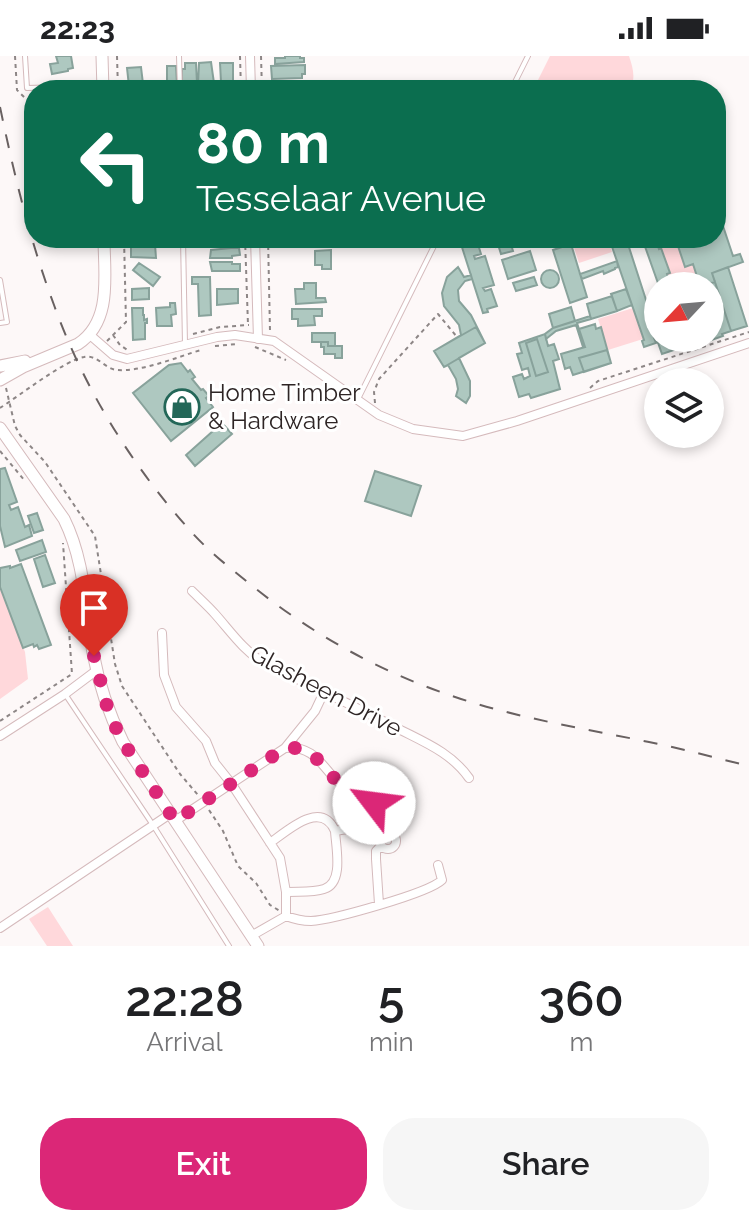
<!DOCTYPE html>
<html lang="en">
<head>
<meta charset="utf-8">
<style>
	:root { --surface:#fff; --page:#f6f6f6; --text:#202124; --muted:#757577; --accent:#db2777 }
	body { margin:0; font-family:Raleway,sans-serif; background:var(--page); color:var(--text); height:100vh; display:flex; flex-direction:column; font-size:30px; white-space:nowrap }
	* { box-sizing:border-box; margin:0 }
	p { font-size:26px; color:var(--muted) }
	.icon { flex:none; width:44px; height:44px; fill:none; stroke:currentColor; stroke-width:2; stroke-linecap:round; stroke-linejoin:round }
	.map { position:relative; height:890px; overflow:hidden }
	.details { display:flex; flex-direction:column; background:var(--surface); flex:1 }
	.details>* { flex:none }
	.top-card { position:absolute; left:24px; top:24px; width:702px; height:168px; border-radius:32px; box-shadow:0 4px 12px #0003; background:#0b6e4f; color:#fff; overflow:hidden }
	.needle { width:52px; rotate:244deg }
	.buttons { position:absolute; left:644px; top:216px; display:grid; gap:16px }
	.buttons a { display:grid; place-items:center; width:80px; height:80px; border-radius:50%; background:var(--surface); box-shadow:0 4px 12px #0003; font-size:40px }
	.pin { position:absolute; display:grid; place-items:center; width:68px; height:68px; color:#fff; margin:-82px -34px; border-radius:50% 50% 50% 0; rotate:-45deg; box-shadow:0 0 8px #0007 }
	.pin .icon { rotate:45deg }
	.me { position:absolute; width:88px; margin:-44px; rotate:300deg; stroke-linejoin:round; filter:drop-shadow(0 0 6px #0008) }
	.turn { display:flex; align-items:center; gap:28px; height:168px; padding:0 40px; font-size:36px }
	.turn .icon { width:104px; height:104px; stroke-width:2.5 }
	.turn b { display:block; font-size:56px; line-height:68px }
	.eta { display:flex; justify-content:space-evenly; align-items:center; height:136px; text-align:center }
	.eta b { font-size:48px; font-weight:600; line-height:56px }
	.primary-button { display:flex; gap:16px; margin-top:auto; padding:16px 40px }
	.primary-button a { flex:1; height:92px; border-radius:32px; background:var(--accent); color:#fff; font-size:32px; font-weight:600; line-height:92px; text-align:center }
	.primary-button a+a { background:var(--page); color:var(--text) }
	.status { display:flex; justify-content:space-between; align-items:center; height:56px; padding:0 40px; background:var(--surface); direction:ltr }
	.status svg { height:22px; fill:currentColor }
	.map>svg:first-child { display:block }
</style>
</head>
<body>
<div class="status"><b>22:23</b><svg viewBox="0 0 49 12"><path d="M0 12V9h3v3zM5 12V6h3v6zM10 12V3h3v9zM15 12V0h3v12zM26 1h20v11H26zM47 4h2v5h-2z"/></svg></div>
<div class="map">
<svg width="749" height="890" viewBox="0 0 749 890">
	<rect width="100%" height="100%" fill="#fdf8f8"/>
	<!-- green -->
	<path fill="#ffd8db" d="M550 0H629C633 12 636 22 630 34H533Z
		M571 182H607L612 196 579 207Z
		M655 182H685L686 211 693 208 700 230H671L667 218 670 217 662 193H659Z
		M633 252 643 283 608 294 598 263Z
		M0 533 25 596 28 623 0 643Z
		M48 851 73 890H47L29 863Z"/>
	<!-- building -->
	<path fill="#aec8c0" stroke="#88a29b" stroke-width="2" d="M56 0H71L73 12 68 13V15L52 18 50 8 58 7Z
		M285 0H300V2H304V6L275 8V2H285Z
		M211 6 214 27 198 28 199 7Z
		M185 7H196L197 27 182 28V13H185Z
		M220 7H233V26H221Z
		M305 9V18H302V22L272 23 271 10Z
		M167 10H176L177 28H167Z
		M141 11 143 28 129 30 127 12Z
		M721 141 724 149 717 152 733 200 740 198 743 206 712 217 715 226 700 230 693 208 685 211 677 187 686 184 685 182H716V143Z
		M470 182H476L481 198 474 200 475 203 485 200 494 229 483 232 485 235 491 233 497 250 487 253 488 256 483 257 460 185Z
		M496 182H509L513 195 501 198Z
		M609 182H626L658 281 654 282 656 287 644 291 642 285 644 284Z
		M642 182H655L659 193 661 192 670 217 667 218 671 230H659Z
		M151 183V188H155L156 202 131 201V190L141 189V184Z
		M571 188 587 241 570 247 553 194Z
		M231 192H239L240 199 232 200V202H210L211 194Z
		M331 194V213H322V209H315V195Z
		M530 195 536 214 508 223 502 204Z
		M617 205 618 211 615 212V213L604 218 603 215 582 223 580 218Z
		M210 206H232V208H240V215H212Z
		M139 207 160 221 153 230 133 214Z
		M458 211 464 221 471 219 472 223 465 225 458 234 459 245 471 259 485 287 459 302 470 325V340L466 347 456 340 458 333 456 323 448 309 444 311 434 295 461 279 459 269 444 250 442 237 447 221Z
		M728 211 747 270 731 275 712 217Z
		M541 223a9 9 0 1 1 18 0a9 9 0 1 1-18 0Z
		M192 221H210L211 259 199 260 198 228H192Z
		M534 221 537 229 516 235 513 227Z
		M715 226 731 275 722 278 723 280 689 292 685 282H710V230L704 229Z
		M304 227H316V242H325L326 246 296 248 295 233H304Z
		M149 232V243L132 244V233Z
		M217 233H238V247L217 249Z
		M626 233 632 249 617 255 611 238Z
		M612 240 617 255 591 263 587 248Z
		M170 247H175L176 258 171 259 172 270H157L156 252 170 251Z
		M571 251 575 265 553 272 549 258Z
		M132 252H143V259H144V264L147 263V267H145V283L133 284Z
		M292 253H322V260H314L315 269 298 270V263H292Z
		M590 260 591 263 577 267 585 291H583L576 269 556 275 546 283 545 278 553 272Z
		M595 268 596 273 601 271 611 307 573 319 570 311 565 313 561 298 585 291 579 273Z
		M476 271 485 287 444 311 434 295Z
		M312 277H335V290H328V286H312Z
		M545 278 548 290 554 288 559 303 553 305 560 333 531 342 529 338 519 341 513 321 522 318 524 323 530 320 528 312 522 314 517 298 522 297 519 287Z
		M658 280V282H665L667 288 683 282 686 290 662 298 656 281Z
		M537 283 548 316 536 320 526 287Z
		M321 286H328V290H342V302H335V298H324V291H321Z
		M607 294 611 307 584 316 579 302Z
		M181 307 188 316 190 314 195 321 192 323 201 334 203 333 209 340 206 342 213 351 171 385 133 337 169 309Z
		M222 367 232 378 195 410 186 399Z
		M5 412 17 446 9 449 11 454 18 451 25 471 29 469 32 480 5 491 0 470V413Z
		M375 415 421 430 411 460 365 445Z
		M37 457 43 474 34 477 28 460Z
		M42 484 46 496 20 505 16 494Z
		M45 499 55 527 43 531 34 503Z
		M21 508 51 589 39 593 37 589 34 591 33 588 23 592 0 531V512L10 510V512Z"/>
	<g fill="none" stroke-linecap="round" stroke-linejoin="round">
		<defs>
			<path id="lane" d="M25 0 27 32 100 30
				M179 0 180 34
				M511 34 528 0
				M183 182 185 288
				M0 224 7 266 0 267
				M358 343 438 182
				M65 638 153 769 229 890"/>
			<path id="street" d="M250 0 251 34
				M255 182 258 283
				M90 279 113 299 127 303 217 281 235 279 274 285 379 359 413 373 463 380 517 365 749 287
				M192 535C200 543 208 550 215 558 231 576 243 594 264 607 307 628 350 648 393 670 421 685 450 695 469 722
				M162 577 164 619 176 651 206 685 215 707 231 727 280 802 286 836V860
				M0 680 65 638 97 614
				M285 692 315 655 324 636
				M175 765 285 692C321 688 325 723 350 734 356 736 363 735 370 737L374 747 369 772
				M335 775C356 772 363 767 381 780
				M380 785a8 8 0 1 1 16 0a8 8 0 1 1-16 0Z
				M270 787C287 775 321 743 335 775 336 792 344 827 324 833 312 837 298 835 286 836
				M379 848 376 803V795L381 790
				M0 872 170 758
				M251 880 286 860C294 863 302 865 311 865 332 864 429 837 442 824L438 809"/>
			<path id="secondary" d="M102 0 103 34
				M0 310 25 305
				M0 324 23 311 78 288C113 265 104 218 104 182
				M0 372 64 463C85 505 85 552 93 597 99 629 109 658 123 686L258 890"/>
		</defs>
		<!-- lane casing -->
		<use href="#lane" stroke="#d5babc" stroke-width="6"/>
		<!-- street casing -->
		<use href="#street" stroke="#d5babc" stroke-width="10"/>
		<!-- secondary casing -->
		<use href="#secondary" stroke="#d5babc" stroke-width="13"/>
		<!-- path -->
		<path stroke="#8d8686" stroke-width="2" stroke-dasharray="4 4" stroke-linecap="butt" d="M15 0 17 34 26 43H34
			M117 0 118 34
			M240 0 241 34
			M261 0 262 34
			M273 34 309 33
			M245 182 248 269
			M268 182 270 275
			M193 278 220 271 249 269
			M113 279 120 289 129 295
			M107 285 126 266 124 182
			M215 290 237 288
			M255 291 286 304
			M6 332 15 370 20 379 45 406 95 480 115 608 122 630 180 718 198 739
			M590 332 598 325 749 276
			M375 347 374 336 379 323 438 258 457 281
			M0 352C19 340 65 304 84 301 97 298 105 313 117 314 142 316 177 301 201 294
			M0 395 25 425
			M0 665 72 618 63 487
			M209 754 223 775 238 810 256 827 270 849 280 855"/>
		<!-- lane -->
		<use href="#lane" stroke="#fff" stroke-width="4"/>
		<!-- street -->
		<use href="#street" stroke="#fff" stroke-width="8"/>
		<!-- secondary -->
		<use href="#secondary" stroke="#fff" stroke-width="11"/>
		<!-- rail -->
		<path stroke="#696161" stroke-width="2" stroke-dasharray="14 14" stroke-linecap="butt" d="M0 51C14 118 30 185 54 249 83 330 130 407 187 471 204 491 225 508 245 524 309 577 381 617 461 643 523 663 586 673 649 686 683 693 716 702 749 710"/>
	</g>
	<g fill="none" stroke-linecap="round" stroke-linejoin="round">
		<!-- route -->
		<path stroke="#db2777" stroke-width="14" stroke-dasharray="0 25.2" d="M94 600 109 658 123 686 175 765 285 692C320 688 325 723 350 734 356 736 363 735 370 737L373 742 374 747"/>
	</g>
	<!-- icons -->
	<defs>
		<symbol id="shop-ring" viewBox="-11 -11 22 22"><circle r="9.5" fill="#fff" stroke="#236758" stroke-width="1.5"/><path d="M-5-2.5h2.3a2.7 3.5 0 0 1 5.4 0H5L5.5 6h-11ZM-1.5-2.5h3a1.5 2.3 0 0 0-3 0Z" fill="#236758"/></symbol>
	</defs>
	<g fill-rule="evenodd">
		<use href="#shop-ring" x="162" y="331" width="40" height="40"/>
	</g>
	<g text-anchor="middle" stroke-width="6" stroke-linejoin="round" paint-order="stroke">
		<!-- poi labels -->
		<g font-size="24" fill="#2e2525" stroke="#fff" text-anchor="start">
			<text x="208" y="345">Home Timber<tspan x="208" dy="28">&amp; Hardware</tspan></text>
		</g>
		<!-- street labels -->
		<g font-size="24" fill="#2e2525" stroke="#fff">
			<text transform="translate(326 635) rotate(28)" y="8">Glasheen Drive</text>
		</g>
	</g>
</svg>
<div class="buttons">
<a><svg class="needle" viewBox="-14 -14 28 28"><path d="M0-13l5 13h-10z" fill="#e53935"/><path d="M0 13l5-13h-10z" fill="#757577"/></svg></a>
<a><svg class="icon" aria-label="layers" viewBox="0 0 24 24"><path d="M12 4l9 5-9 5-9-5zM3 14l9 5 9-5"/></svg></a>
</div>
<div class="pin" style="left:94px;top:600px;background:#d93025"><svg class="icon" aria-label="arrive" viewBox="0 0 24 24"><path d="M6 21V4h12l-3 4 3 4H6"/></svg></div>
<svg class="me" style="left:374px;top:747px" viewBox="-20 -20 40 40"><circle r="19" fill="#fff"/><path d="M0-13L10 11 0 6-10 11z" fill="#db2777"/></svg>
<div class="top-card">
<div class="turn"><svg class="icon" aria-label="left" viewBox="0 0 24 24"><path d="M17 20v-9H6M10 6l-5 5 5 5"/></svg><div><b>80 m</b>Tesselaar Avenue</div></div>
</div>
</div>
<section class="details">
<div class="eta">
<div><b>22:28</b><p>Arrival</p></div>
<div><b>5</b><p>min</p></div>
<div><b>360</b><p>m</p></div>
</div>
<div class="primary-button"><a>Exit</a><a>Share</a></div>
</section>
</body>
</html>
